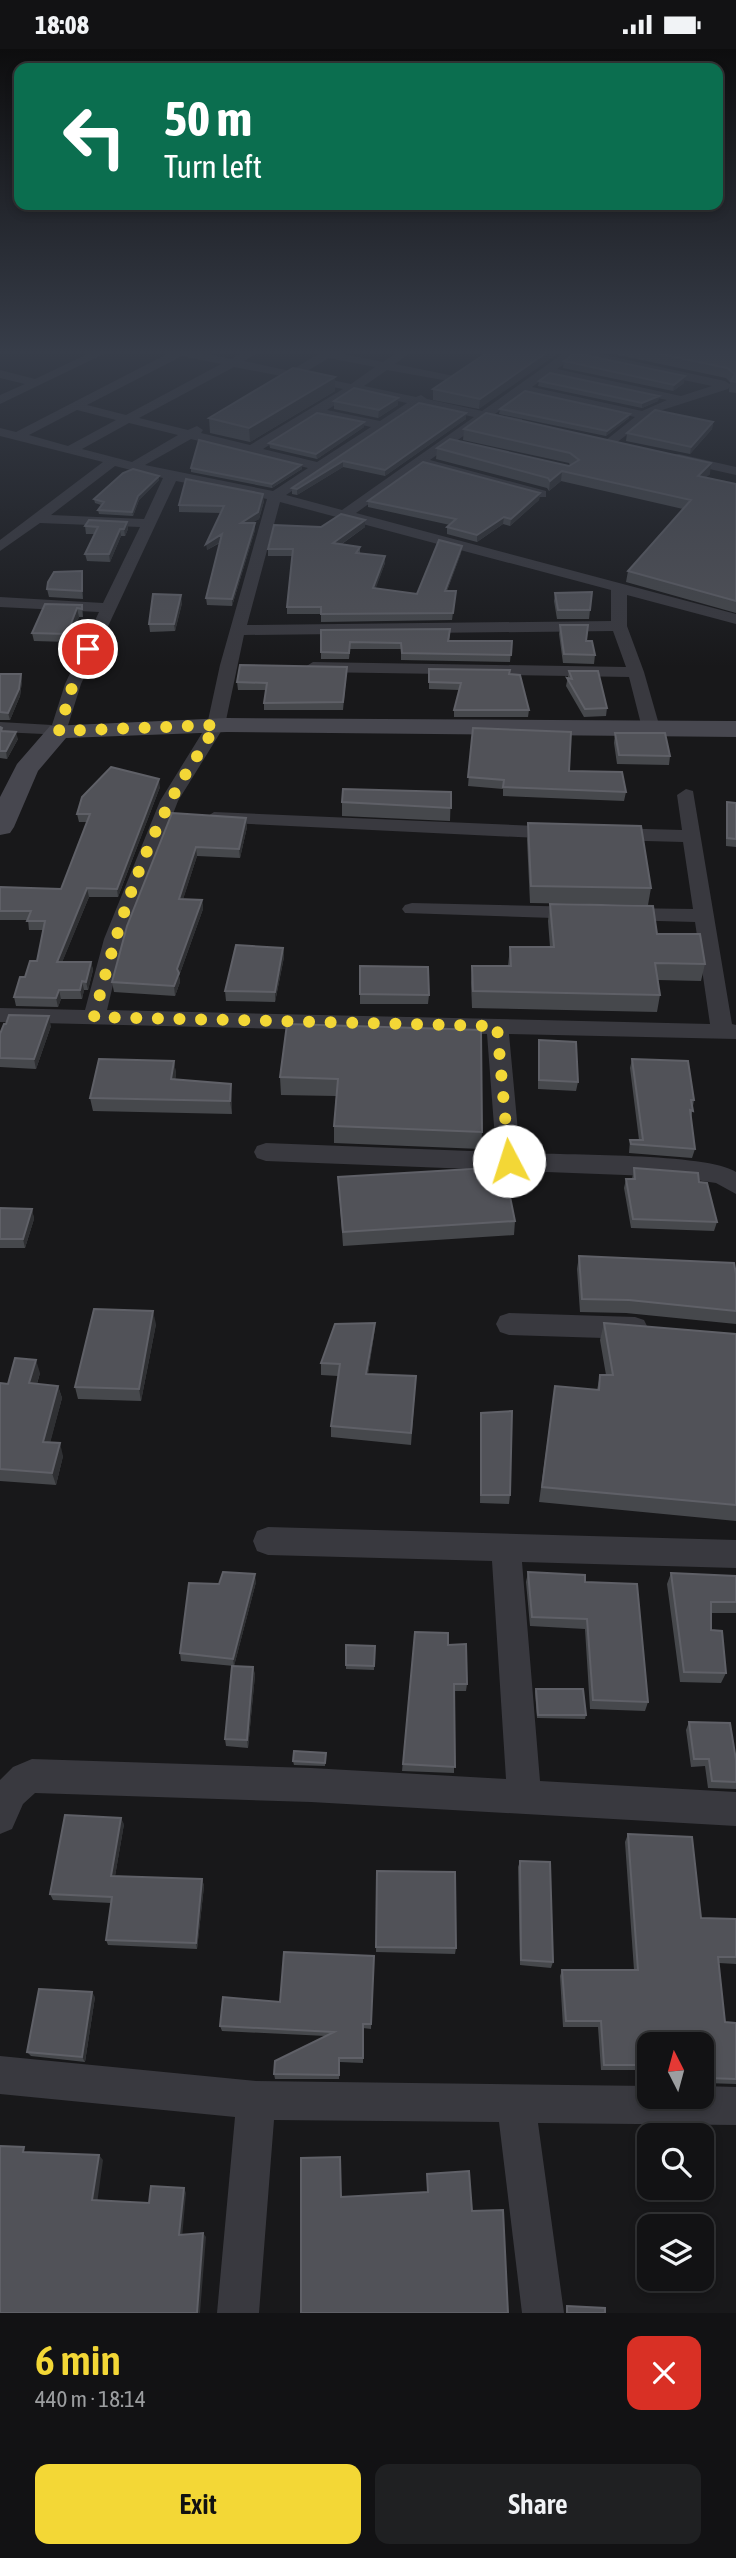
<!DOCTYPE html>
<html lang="en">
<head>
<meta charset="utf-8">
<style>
	:root { --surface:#121214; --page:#1f2022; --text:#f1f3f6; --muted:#9c9ea0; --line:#313234; --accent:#f3d736 }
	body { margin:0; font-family:"Asap Condensed",sans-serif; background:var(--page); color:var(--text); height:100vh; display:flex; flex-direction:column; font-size:26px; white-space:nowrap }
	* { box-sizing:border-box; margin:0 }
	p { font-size:23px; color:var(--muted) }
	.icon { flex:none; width:38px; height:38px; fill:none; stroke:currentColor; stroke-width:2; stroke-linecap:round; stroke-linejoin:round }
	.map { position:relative; height:2264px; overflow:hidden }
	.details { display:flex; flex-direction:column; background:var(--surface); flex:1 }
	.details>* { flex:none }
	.top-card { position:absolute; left:14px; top:14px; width:709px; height:147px; border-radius:14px; box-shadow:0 4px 10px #0003,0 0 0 2px var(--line); background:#0b6e4f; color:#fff; overflow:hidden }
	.needle { width:46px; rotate:354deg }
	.tools { position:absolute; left:637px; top:1983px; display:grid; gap:14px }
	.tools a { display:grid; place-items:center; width:77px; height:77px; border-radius:14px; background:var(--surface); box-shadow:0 4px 10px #0003,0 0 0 2px var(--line); font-size:35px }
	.pin { position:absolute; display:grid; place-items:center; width:60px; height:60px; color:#fff; margin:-30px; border:4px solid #fff; border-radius:50%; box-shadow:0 2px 7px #0007 }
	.me { position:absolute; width:77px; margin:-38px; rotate:355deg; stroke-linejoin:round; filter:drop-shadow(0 0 5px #0008) }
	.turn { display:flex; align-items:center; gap:24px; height:147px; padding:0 35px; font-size:32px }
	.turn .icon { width:91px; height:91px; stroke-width:2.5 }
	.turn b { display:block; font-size:49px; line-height:60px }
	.round { display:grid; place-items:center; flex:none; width:74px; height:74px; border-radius:14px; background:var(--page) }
	.summary { display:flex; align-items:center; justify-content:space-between; height:119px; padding:0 35px }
	h1 { font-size:42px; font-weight:600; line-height:52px; color:var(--accent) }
	.primary-button { display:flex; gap:14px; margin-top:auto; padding:14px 35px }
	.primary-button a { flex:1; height:80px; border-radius:14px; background:var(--accent); color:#111; font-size:28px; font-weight:600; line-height:80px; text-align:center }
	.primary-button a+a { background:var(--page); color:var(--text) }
	.status { display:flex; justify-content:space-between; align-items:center; height:49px; padding:0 35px; background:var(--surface); direction:ltr }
	.status svg { height:19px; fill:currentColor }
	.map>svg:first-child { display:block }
</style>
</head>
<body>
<div class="status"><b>18:08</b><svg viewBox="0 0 49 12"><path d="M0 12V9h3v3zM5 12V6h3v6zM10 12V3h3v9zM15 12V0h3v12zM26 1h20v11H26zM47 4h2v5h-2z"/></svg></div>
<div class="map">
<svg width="736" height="2264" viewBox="0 0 736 2264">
	<rect width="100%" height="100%" fill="#18181a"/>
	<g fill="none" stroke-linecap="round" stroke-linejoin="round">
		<!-- street -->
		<path fill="#39393f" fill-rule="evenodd" d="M96 301H112L0 355V346L25 335 0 329V321L35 330Z
			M166 301H190L231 310 247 301H262L244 312 290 322 325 301H340L338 304 383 313 400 301H414L395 315 454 327V333L387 321 364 337 416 348 421 346 427 350 482 362 568 301H582L725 332 731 336 728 340 656 363 611 398 606 397V391L635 368 524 344 495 365 522 370V376L487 370 430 411 546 442V448H536L422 417 356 464 736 565V575L627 546V577L644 623 660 679 657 683H645L642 679 629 628 313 623 305 618 313 613 626 618 613 582 244 586 225 676 178 752 124 890 107 961 710 975 695 873 623 871 616 869 613 865 616 861 623 859 693 860 683 793 609 791 599 785 609 779 682 781 677 746 686 740 693 742 732 975 736 976V990L509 985 520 1104C562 1106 708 1104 736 1123V1145L716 1134 676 1128 266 1112 257 1109 254 1103 257 1097 266 1094 496 1103 487 985 0 973V959L85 961 104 890 160 752 207 676 220 616 267 450 176 432 81 635 65 686 0 683V673L52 676 65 635 99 563 0 558V548L103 554 140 478 40 474 0 502V491L103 413 0 387V379L16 383 169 304ZM182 307 221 315 126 366 87 356ZM574 308 712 337 681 347 557 320ZM329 309 375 318 351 335 302 325ZM234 318 281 327 277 331 283 335 293 330 343 340 250 396 201 384 203 381 197 377 188 381 139 369ZM549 326 667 351 642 362 532 338ZM356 343 407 354 380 372 327 361ZM420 356 474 368 342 461 286 446ZM77 361 116 371 68 397 29 386ZM317 366 371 378 317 413 263 400ZM129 374 178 386 132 413 82 400ZM191 390 308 419 273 442 145 416ZM115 417 163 429 144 470 51 466ZM280 453 611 541V572L247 576Z
			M679 405 736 418V426L674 412V406Z
			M214 763 559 778 569 784 559 790 207 773 205 769Z
			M412 854 583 858 590 860 593 864 590 868 583 870 405 864 402 860 405 856Z
			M509 1264 635 1268 644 1271 648 1279 644 1287 635 1290 509 1286 500 1283 496 1275 500 1267Z
			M268 1478 736 1491V1519L522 1513 540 1732 736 1743V1777L311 1753 35 1744 23 1755 12 1780 0 1785V1731L13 1718 32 1710 311 1719 506 1730 492 1512 268 1506 257 1502 253 1492 257 1482Z
			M0 2007 256 2032 649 2037V2048H702V2037L736 2038V2076L538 2074 564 2264H522L499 2073 274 2071 259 2264H217L235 2068 0 2045Z"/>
		<!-- secondary -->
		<path fill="#47474f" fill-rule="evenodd" d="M227 669 736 672V688L227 683 66 689 38 722 14 778 10 784 0 786V748L17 715 50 677Z"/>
	</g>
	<!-- wall -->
	<path fill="#46484c" d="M491 301 479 360 433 351V340Z
		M595 301H727L736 303V344L729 343 730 333 726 329Z
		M564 312 684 334 673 342 563 319Z
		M539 332 659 347 658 352 642 359 538 337Z
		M335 342 250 393 210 384 209 369Z
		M334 352 398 356 378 369 334 360Z
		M419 354 466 364V370L385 427 343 418 297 446 292 445V439Z
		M500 360 629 369 606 387 499 365Z
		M364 373V378L317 410 270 399 269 394Z
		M713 373 712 380 690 405 626 392 627 384Z
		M464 380 710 425 706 428 736 435V564L626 533 628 522 683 460 561 432 549 442 547 439 436 410 437 399 569 417 570 416 569 414 463 391Z
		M301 416 302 420 272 439 191 423V419Z
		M159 427V431L139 451 133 467 99 465 98 461 101 456 95 454 94 450Z
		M540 444 539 451 510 477 503 475 477 493 447 485V478L450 476 368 458V452Z
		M264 452 259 470 251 474H255V481L232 557 207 556 206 549 220 494 207 501 221 464 179 463V456Z
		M365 471V478L342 495 360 498V505L385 514 375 540 417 545 462 497 461 504 447 542H456L452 571 321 573V565H287V558L292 507H268V500L321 478Z
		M127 473 128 480 125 487H121L110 513 87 512 85 505 95 485H86L85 477Z
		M83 530V550L49 548 47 540Z
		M592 543 589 570H557L554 552 555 544Z
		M182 554 175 582 150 583 149 575Z
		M82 556 83 568H79L68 593 34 592 32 584Z
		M560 576 586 592 595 606 594 615 563 614 559 585Z
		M321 581 450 586 449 592H512L510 613 401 611V600H350L349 610H321Z
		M347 618 343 661H264V654L266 641H238L237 633Z
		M429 620 509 625 529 661 528 668H454V661L459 641 429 640Z
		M569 622 607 659 606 667 584 668 566 637Z
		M0 625H21L22 632 20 647 10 671H0Z
		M0 678 3 682 18 690 7 710 0 709Z
		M473 679 569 722 626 743 624 752 503 747V740L468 737Z
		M615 684 670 707 669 716 617 715 614 694Z
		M160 738 118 848H89L62 913H91L93 921 88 941H84L82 950H61L58 958 16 957 14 948 37 912 43 881H29L28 871H0V838L61 840 87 773H79L77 765Z
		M451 743 450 772 342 767V753Z
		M727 753 736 754V798L726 797V761Z
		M172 764 246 769 247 778 240 809 197 807 183 850 202 851 203 860 179 927 180 933 175 947 114 943 112 933Z
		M528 774 651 839 648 856 530 854 527 791Z
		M550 855 657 885 705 915 701 932 658 931 660 946 657 963 472 959 471 934 472 917H508L510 898H550L548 872Z
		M283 899 284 908 275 953 226 952 225 942Z
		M360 917 429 946 428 955H360Z
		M287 975 482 1083 481 1100 334 1094V1077L336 1047 281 1046 280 1028Z
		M51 977 36 1020 0 1018V985Z
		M539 991 578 1033 576 1042 538 1040V1001Z
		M632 1010 694 1051 691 1070 695 1100 692 1109 629 1104 630 1091H639L630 1019Z
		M174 1012 176 1025 175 1031 232 1048V1065L93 1062 90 1049Z
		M634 1119 699 1133 717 1173 714 1182 631 1179 624 1139 626 1130H632Z
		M338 1128 515 1172 514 1186 343 1197Z
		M0 1159 32 1160 34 1170 25 1199H0Z
		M579 1207 736 1225V1275L626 1264 580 1263 577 1220Z
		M375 1274 374 1286 368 1325 416 1327 411 1396 331 1388V1377L338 1327 321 1326V1314Z
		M604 1274 736 1285V1472L539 1453 555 1337 597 1341 600 1326H606L600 1291Z
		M156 1275 141 1352 78 1350 75 1338Z
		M40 1324 37 1335 58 1337 62 1349 50 1393 63 1407 56 1436 0 1432V1334L8 1335Z
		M481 1364 510 1446 509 1455 480 1454Z
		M528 1523 585 1533 648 1653 645 1662 590 1660 585 1580 530 1577 526 1533Z
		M671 1524 736 1527V1564H711V1581L726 1624 721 1634 680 1633 667 1535Z
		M256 1533 234 1617 181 1612 180 1604Z
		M415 1583 448 1596 467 1635 466 1642H454V1724L402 1722Z
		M346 1596 375 1597 374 1621 346 1620Z
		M253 1618 255 1626 248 1699 226 1697 225 1690Z
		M536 1640 586 1666 585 1670 537 1669 535 1643Z
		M689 1673 736 1711V1740L708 1739 705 1717 691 1718 686 1681Z
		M326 1704 325 1717 294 1716 293 1712Z
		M124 1775 115 1827 202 1830 204 1837 197 1900 108 1896 106 1891 111 1854 53 1851 50 1845Z
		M628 1785 701 1869 736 1870V1915L719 1914 725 1973 736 1974V2035L705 2034 704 2040 702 2042V1995H649V2035L644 2034 643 2021H601L598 1978H563L560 1927 562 1921H634L625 1793Z
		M520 1812 553 1913 551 1919 520 1916 518 1818Z
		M377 1822 456 1899 455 1905 376 1903Z
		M374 1907 371 1980 363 1979V2014L340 2013 339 2030H275L274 2025 326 1987 222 1982 220 1977 280 1953Z
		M95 1948 85 2013 31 2007 27 2003Z"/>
	<!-- shaded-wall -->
	<path fill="#2f3033" d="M550 301H563L479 360 480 350Z
		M685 327 684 334 673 342 674 336Z
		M335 328V342L250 393 249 379Z
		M659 347 658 352 642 359V354Z
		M398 349V356L378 369 379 361Z
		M466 364V370L385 427V421Z
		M630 365 629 369 606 387 607 382Z
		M364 373V378L317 410 316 405Z
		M713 373 712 380 690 405 691 398Z
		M343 412V418L297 446V440Z
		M711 414 710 425 696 438 698 427Z
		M301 416 302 420 272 439V435Z
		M562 422 561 432 549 442 550 432Z
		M159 427V431L139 451 133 467 132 463 138 447Z
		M540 444 539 451 510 477 511 470Z
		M263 445 264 452 259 470 241 480V474Z
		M504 468 503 475 477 493V486Z
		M365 471V478L333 501V494Z
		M127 473 128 480 125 487 124 480Z
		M255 474V481L232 557V550Z
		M120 480 121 487 110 513 109 505Z
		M222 485V492L207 501 206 495Z
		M462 497 461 504 444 549 445 542Z
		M385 507V514L373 547V539Z
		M82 522 83 530V550L82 542Z
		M181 546 182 554 175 582 174 575Z
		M77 559 79 568 68 593 67 585Z
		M21 625 22 632 20 647 10 671 8 664Z
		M16 683 18 690 7 710 6 702Z
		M159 730 160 738 118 848 117 840Z
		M246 769 247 778 240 809 239 800Z
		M196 798 197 807 180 860 179 850Z
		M87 839 89 848 59 921 57 913Z
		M202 851 203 860 179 927 180 933 175 947 174 937 177 920Z
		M283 899 284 908 275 953V943Z
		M91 913 93 921 88 941 86 933Z
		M82 932 84 941 82 950 80 941Z
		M59 941 61 950 58 958 56 949Z
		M49 967 51 977 36 1020 34 1010Z
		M174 1012 176 1025 173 1043 171 1030Z
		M231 1035 232 1048V1065L230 1052Z
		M32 1160 34 1170 25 1199 23 1190Z
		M153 1262 156 1275 141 1352 139 1340Z
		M375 1274 374 1286 366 1337V1325Z
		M36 1311 40 1324 33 1347 29 1334Z
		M58 1337 62 1349 47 1406 43 1393Z
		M60 1394 63 1407 56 1436 52 1424Z
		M255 1525 256 1533 234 1617 233 1610Z
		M253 1618 255 1626 248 1699 247 1691Z
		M121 1769 124 1775 114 1833 111 1827Z
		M202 1830 204 1837 197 1900 196 1894Z
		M92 1943 95 1948 85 2013 82 2008Z
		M99 2106 103 2111 97 2155 92 2151Z
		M184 2139 186 2144 182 2189 179 2186Z
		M203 2184 206 2188 200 2264H197Z"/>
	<!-- building -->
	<path fill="#515258" stroke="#5f6067" stroke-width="2" d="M491 301H550L480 350 433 340Z
		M642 301H727L736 303V333L731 332 735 325 727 319Z
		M575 304 685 327 674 336 564 312Z
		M293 319 335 328 249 379 209 369Z
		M550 324 659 347 642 354 539 332Z
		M354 339 398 349 379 361 334 352Z
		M525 342 630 365 607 382 500 360Z
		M419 354 466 364 385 421 343 412 297 440 292 439Z
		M655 361 713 373 691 398 627 384Z
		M317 364 364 373 316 405 269 394Z
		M486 364 711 414 698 427 736 435V552L628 522 691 451 562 422 550 432 548 429 437 399 450 390 569 417 579 411 570 404 464 380Z
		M199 391 301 416 272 435 191 419Z
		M423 413 540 444 511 470 504 468 477 486 447 478 456 470 368 452Z
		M133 420 159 427 138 447 132 463 98 461 104 453 94 450 123 424Z
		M186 430 263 445 258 463 241 474H255L232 550 206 549 222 485 206 495 224 457 179 456Z
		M341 465 365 471 333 494 360 498 356 504 385 507 373 539 417 545 439 491 462 497 445 542H456L453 564 321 565V558H287L293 500H268L274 476 321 478Z
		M89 471 127 473 124 480H120L109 505H85L98 478 85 477Z
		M82 522V542L47 540 48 533 54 523Z
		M592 543 590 561H558L555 544Z
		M153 545 181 546 174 575H149Z
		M45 555 82 556V560L77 559 67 585 32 584Z
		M560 576H588L586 592H592L595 606 564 605Z
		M450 580 448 592H512L511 606 402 604 401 594 350 593 349 604 321 603V581Z
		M240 616 347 618 343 653 264 654 267 634 237 633Z
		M429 620 510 621 509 625 520 626 529 661H454L461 634 429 633Z
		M569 622H598L607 659 585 660 567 629 572 630Z
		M0 625H21L19 640 8 664 0 663Z
		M0 678 2 679 1 682 16 683 6 702H0Z
		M473 679 571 683 569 722 622 723 626 743 503 738 504 731 468 728Z
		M615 684H665L670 707 619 706Z
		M111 718 159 730 117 840 87 839 57 913H91L86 933 82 932 80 941H59L56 949 14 948 20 928H25L30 912H37L45 872H27L31 862H0V838L61 840 90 765H77L82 748Z
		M343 740 451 743V759L342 753Z
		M727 753 736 754V790L727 789Z
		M172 764 246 769 239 800 196 798 179 850 202 851 177 920 179 924 174 937 112 933 127 877Z
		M528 774 641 777 651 839 531 837Z
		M550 855 653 857 657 885H700L705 915 655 914 660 946 473 942 472 917H511L510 898H554Z
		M236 896 283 899 275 943 225 942Z
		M360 917 428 918 429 946 360 945Z
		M9 966 49 967 34 1010 0 1009V985L4 975H6Z
		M287 975 481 981 482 1083 334 1077 338 1030 280 1028Z
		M539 991 576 993 578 1033 539 1031Z
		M99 1010 174 1012 171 1030 231 1035 230 1052 90 1049Z
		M632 1010 688 1012 694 1051H691L693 1062 690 1061 695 1100 631 1095 630 1091H643Z
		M504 1118 515 1172 343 1183 338 1128Z
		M634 1119 698 1124 699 1133 707 1134 717 1173 633 1170 626 1130H635Z
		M0 1159 32 1160 23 1190H0Z
		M579 1207 734 1214 736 1225V1262L629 1251 582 1250Z
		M94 1260 153 1262 139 1340 75 1338Z
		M375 1274 366 1325 416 1327 411 1384 331 1377 340 1315 321 1314 335 1275Z
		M604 1274 736 1285V1456L542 1438 555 1337 599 1341 600 1326H613Z
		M15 1309 36 1311 29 1334 58 1337 43 1393 60 1394 52 1424 0 1420V1334L8 1335Z
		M512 1362 510 1446H481V1364Z
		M223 1523 255 1525 233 1610 180 1604 189 1534 219 1535Z
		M528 1523 585 1526V1533L637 1535 648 1653 593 1651 587 1570 532 1568Z
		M671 1524 736 1527V1553H711V1581L722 1582 726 1624 684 1623Z
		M415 1583 448 1584V1596L466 1595 467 1635H454L455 1718 403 1715Z
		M346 1596 375 1597 374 1617 346 1616Z
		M232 1617 253 1618 247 1691 225 1690Z
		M536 1640H583L586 1666H538Z
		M689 1673 730 1674 736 1711V1733L712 1732 709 1710H694Z
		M294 1702 326 1704 325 1714 293 1712Z
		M65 1766 121 1769 111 1827 202 1830 196 1894 106 1891 112 1848 50 1845Z
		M628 1785 692 1788 701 1869 736 1870V1908H718L725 1973 736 1974V2030L707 2029 704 2040H702V1995H649V2029H648L647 2016H604L601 1972H566L562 1921H638Z
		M520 1812 550 1813 553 1913 521 1911Z
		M377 1822 455 1823 456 1899 376 1898Z
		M284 1903 374 1907 371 1975H363V2009H339V2026L274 2025 275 2012 334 1983 220 1977 223 1948 280 1953Z
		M39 1940 92 1943 82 2008 27 2003Z
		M0 2097 24 2098 23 2103 99 2106 92 2151 149 2154 151 2137 184 2139 179 2186 203 2184 197 2264H0Z
		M340 2108 341 2148 428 2143 427 2125 469 2122 472 2162 503 2161 508 2264H301V2109Z
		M567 2257 605 2259V2264H567Z"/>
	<!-- sky -->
	<linearGradient id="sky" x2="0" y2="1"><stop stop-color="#0d0d0e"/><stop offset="0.49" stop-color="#373d49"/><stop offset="1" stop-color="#373d49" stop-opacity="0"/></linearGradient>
	<rect width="736" height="618" fill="url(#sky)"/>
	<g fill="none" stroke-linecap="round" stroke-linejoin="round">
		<!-- route -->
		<path stroke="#f3d736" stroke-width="12" stroke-dasharray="0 21.6" d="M88 600 73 635 59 682 216 676C201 703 182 728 169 755 134 822 113 895 94 968L497 977 509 1112"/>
	</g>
</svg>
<div class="tools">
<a><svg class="needle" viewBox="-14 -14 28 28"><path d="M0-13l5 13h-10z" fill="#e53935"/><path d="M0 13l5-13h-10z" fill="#9c9ea0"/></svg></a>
<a><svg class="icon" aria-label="search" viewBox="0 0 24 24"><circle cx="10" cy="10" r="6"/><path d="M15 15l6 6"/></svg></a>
<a><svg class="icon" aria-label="layers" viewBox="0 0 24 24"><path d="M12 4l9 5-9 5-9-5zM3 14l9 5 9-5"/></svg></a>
</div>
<div class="pin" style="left:88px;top:600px;background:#d93025"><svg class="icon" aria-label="arrive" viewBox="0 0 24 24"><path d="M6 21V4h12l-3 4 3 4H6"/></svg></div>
<svg class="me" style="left:509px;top:1112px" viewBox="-20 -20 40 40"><circle r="19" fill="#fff"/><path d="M0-13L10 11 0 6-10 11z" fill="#f3d736"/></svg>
<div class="top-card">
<div class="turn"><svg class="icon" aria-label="left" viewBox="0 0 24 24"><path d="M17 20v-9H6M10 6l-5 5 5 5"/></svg><div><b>50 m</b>Turn left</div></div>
</div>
</div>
<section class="details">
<div class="summary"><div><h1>6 min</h1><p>440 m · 18:14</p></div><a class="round" style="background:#d93025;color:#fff"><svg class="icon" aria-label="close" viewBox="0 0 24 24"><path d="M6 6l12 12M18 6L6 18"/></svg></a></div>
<div class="primary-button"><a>Exit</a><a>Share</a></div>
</section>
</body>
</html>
